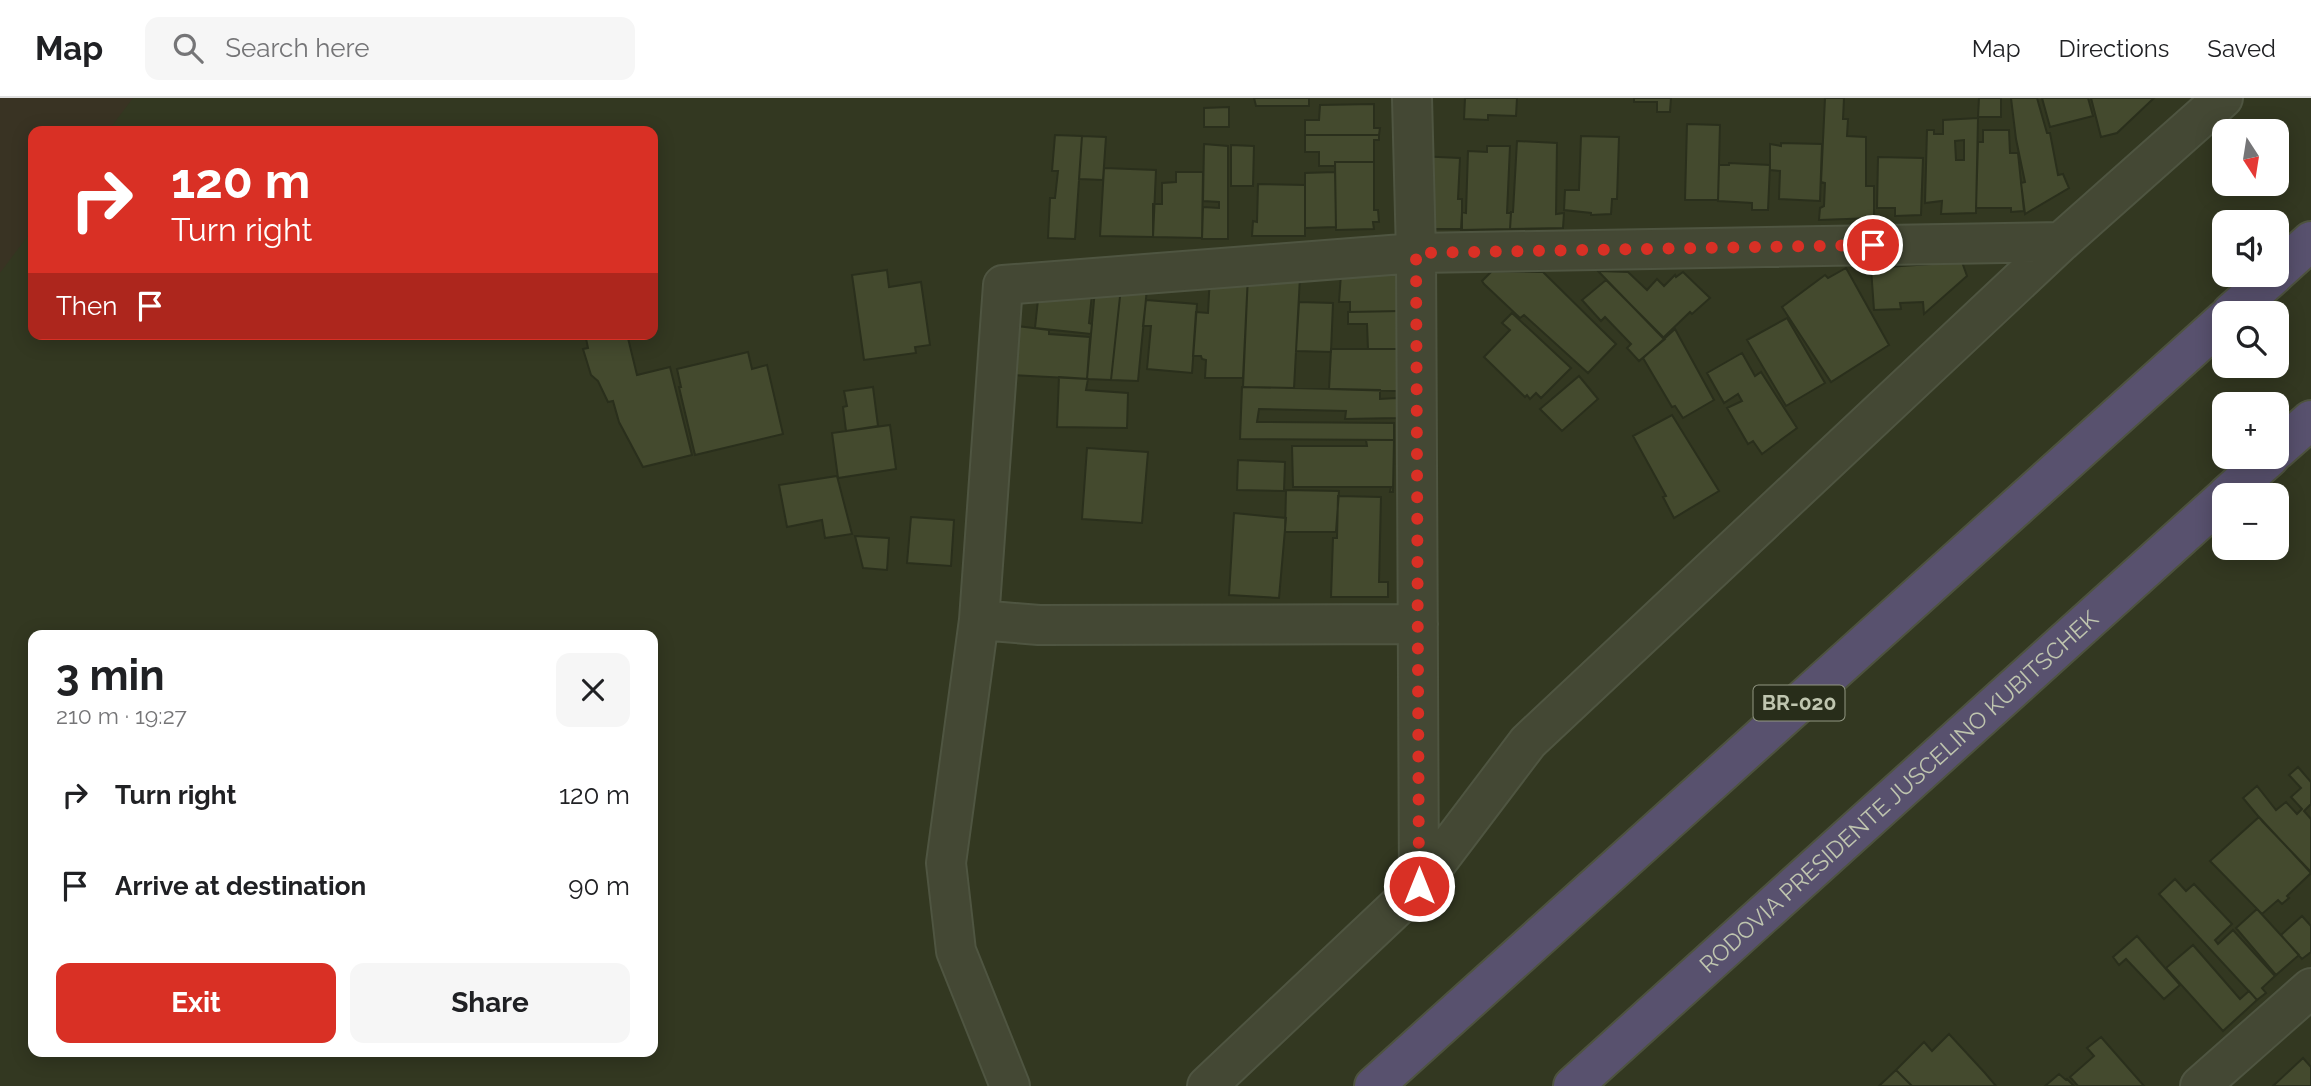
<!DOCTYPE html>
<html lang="en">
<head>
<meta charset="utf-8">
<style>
	:root { --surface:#fff; --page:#f6f6f6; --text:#202124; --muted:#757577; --line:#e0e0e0; --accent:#d93025 }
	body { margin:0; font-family:Raleway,sans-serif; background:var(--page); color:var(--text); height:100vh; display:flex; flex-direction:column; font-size:26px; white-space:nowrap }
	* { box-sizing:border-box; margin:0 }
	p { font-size:23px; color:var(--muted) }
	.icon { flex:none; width:38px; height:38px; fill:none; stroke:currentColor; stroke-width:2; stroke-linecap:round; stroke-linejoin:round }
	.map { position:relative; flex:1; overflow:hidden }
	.sheet { position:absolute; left:28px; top:532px; width:630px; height:427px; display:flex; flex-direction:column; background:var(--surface); border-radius:14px; box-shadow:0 4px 18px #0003 }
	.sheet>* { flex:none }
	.top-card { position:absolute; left:28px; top:28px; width:630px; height:214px; border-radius:14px; box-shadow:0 4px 18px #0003; background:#d93025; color:#fff; overflow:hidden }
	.needle { width:46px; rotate:168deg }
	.tools { position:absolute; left:2212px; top:21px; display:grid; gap:14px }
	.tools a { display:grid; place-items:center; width:77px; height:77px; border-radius:14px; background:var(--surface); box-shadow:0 4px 18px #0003; font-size:35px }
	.pin { position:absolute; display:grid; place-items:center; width:60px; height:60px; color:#fff; margin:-30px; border:4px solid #fff; border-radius:50%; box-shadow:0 2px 7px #0007 }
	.me { position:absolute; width:77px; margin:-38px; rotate:0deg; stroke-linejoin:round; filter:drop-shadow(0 0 5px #0008) }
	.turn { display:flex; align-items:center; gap:24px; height:147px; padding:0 28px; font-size:32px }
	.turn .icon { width:91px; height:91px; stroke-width:2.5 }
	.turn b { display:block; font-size:49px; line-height:60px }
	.then { display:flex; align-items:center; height:66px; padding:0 28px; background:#0003; gap:14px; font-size:26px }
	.round { display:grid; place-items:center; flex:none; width:74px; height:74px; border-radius:14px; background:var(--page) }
	.headline { display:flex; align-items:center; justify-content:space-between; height:119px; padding:0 28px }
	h1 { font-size:42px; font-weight:700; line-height:52px }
	.cta { display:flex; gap:14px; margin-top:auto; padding:14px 28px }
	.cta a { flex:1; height:80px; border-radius:14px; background:var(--accent); color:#fff; font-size:28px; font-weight:700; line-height:80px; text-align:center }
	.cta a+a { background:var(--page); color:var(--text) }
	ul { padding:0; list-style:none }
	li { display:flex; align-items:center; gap:21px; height:91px; padding:0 28px }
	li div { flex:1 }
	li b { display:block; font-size:26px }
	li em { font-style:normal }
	header { display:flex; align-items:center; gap:42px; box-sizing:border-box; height:98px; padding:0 35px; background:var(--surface); border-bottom:2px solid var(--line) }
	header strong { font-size:33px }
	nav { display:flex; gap:38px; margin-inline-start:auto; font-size:24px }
	.search { width:490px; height:63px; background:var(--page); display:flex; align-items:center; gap:18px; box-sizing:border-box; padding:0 24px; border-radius:14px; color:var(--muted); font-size:26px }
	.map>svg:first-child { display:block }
</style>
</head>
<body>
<header>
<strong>Map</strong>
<div class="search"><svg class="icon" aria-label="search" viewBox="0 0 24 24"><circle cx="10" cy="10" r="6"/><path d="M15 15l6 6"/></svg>Search here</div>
<nav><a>Map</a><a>Directions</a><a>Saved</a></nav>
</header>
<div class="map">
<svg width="2311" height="988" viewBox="0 0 2311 988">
	<rect width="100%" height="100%" fill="#333821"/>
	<!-- green -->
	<path fill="#393323" d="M0 0H133L108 33H33V131L0 175Z"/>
	<!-- building -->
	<path fill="#444a2e" stroke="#2a2f1c" stroke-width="2" fill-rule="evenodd" d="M1254 0H1309V8H1256Z
		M1465 0H1517L1516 18 1488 17V22L1464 21Z
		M1671 0 1670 14H1657V4H1634V0Z
		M1825 0H1844L1843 21H1848L1847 38 1866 39V88H1874V120L1819 122 1820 110 1824 108 1825 85 1821 84Z
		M1979 0H2001V19H1978Z
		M2011 0H2037L2047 35H2050L2058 77 2063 76 2069 90 2025 116 2021 85 2025 84 2016 41Z
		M2042 0H2088L2093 18 2050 29Z
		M2091 0H2154L2117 35 2101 39Z
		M1374 6V30H1380L1379 37H1305V22H1319L1320 7Z
		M1229 9V29H1204V10Z
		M1978 20 1976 115 1941 116 1942 103 1925 105 1927 32H1934V36H1943V22ZM1964 42V62H1956L1955 43Z
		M1687 26 1720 27 1718 102H1685Z
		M1983 32H2009L2010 55H2018L2024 113 2011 114V110H1976L1978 44H1983Z
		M1055 37 1082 38 1075 141 1048 140 1050 100H1055L1058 73H1052Z
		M1305 37H1379V42H1374V64H1335V68H1319V54H1305Z
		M1082 38 1106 39 1103 82 1079 81Z
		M1581 38 1619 39 1617 101H1612L1611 116 1591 117V115L1564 112 1565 92H1579Z
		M1517 43 1557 45 1556 116 1564 115 1563 130 1510 131 1511 114H1513Z
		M1781 45 1822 46 1820 103 1779 101 1780 73 1770 72V46L1781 48Z
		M1204 46 1228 48V141H1202L1203 109 1219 110V104L1203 103Z
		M1231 47 1254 48 1253 88H1231Z
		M1487 48H1510L1507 115H1511L1510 131 1461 132 1462 114 1466 115 1468 53 1487 54Z
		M1416 58 1460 60 1458 101H1462V131H1420Z
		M1878 59 1923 60 1921 117 1895 118V110H1877Z
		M1335 64H1374V112H1378L1379 124H1373L1374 131 1336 132Z
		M1729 65 1770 67 1768 112H1752V105L1718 103 1719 67H1729Z
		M1104 70 1156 72 1153 139 1100 138Z
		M1176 74H1203L1202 140 1153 139V106H1162V85L1176 84Z
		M1335 74 1336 129 1305 130V75Z
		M1258 86 1305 87V138H1252L1253 123 1257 124Z
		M1962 164 1967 178 1924 216 1923 204 1900 205 1901 211 1874 212 1871 170Z
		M1846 170 1889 247 1831 284 1782 209 1825 177 1828 180Z
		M887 172 889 189 921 184 930 247 915 249 916 255 864 262 852 177Z
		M1492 173 1543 174 1616 246 1588 275 1524 217 1520 220 1484 186 1482 183Z
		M1598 173 1628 174 1647 192 1657 181 1664 188 1675 177 1676 179 1683 174 1710 200 1692 216 1690 214 1663 240Z
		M1341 176 1399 177 1400 213 1350 214V204H1339Z
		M1248 177 1243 280H1205L1206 262 1202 261 1201 258H1193L1196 214 1208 215 1210 178Z
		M1248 177 1300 179 1294 290 1243 289Z
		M1096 180H1122L1111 282 1087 281Z
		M1122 180H1148L1138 283 1111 282Z
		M1606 182 1665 241 1639 263 1627 250 1631 246 1605 219 1601 223 1582 202Z
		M1040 183 1093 186 1089 225 1092 226 1091 236 1035 230Z
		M1146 202 1197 206 1192 275 1147 271 1151 228H1143Z
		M1299 204 1333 205 1331 254 1296 253Z
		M1400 213 1398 251H1368L1367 226H1348V214Z
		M1512 215 1571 270 1541 300 1536 295 1530 301 1527 297 1525 299 1484 259 1510 232 1502 225Z
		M1787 220 1825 285 1786 308 1747 242Z
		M1017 228 1049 232V236L1090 239 1087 281 1013 277Z
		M1675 231 1714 302 1683 320 1675 308 1672 309 1643 260Z
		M585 236H627L637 277 670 269 692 357 643 369 619 324 613 303 608 304 598 283 591 277 583 251 588 250Z
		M1331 251H1398L1397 293 1329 291Z
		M748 254 752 271 767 267 783 336 695 357 679 289H681L677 271Z
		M1742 255 1755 278 1761 274 1797 330 1762 356 1753 343 1748 346 1727 310 1742 303 1738 296 1724 305 1707 275Z
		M1579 278 1598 301 1562 333 1540 311Z
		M1059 279 1088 281 1086 292 1128 295 1127 330 1057 329Z
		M873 289 878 328 846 333 843 309 847 308 844 293Z
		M1242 289 1380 292V301L1397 300V320L1345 321 1346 313 1259 311 1257 324 1394 325V342L1240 341Z
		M1672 317 1719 393 1674 420 1663 399 1666 398 1633 338Z
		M890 327 896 371 838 380 832 335Z
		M1366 342H1394L1393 394H1390L1391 389H1293L1292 348H1367Z
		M1087 350 1148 354 1142 425 1082 421Z
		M1238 362 1285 364 1284 393 1237 392Z
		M837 378 852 436 825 440 822 422 787 429 779 387Z
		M1286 392 1339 393 1336 434H1285Z
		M1338 398 1381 399 1379 484H1388V499H1331L1333 440H1337Z
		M1234 415 1286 420 1279 500 1229 497Z
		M911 419 954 422 951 468 907 465Z
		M855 438 889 440 887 472 863 470Z
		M2298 669 2311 684V706L2304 713 2311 721V774L2263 724 2243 700 2257 688 2276 712 2286 704 2297 716 2302 711 2291 699 2301 690 2289 677Z
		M2259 719 2311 775 2287 798 2289 800 2282 806 2278 802 2262 816 2210 763Z
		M2175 781 2186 793 2194 786 2232 826 2215 842 2218 846 2233 832 2275 878 2262 890 2266 895 2257 902 2159 796Z
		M2257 811 2299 857 2276 877 2236 830Z
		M2302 818 2311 828V854L2302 861 2281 837Z
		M2137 838 2180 887 2164 901 2126 861 2119 867 2113 859Z
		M2193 847 2240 901 2249 893 2257 902 2223 933 2166 870Z
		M1949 936 1985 975 1996 988H1912L1896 972 1924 944 1932 953Z
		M2101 939 2144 988H2078L2070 979 2094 958 2087 950Z
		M2303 960 2311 969V988H2273Z
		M1896 972 1912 988H1879Z
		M2059 976 2066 982 2067 981 2074 988H2045Z"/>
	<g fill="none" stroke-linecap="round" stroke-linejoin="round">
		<defs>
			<path id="minor" d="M979 522 1039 527 1418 526
				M1419 788 1416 155 2061 144
				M1010 988 956 853 946 765 979 522 1003 187 1416 155 1412 0
				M1207 988 1419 788 1528 644 2061 144 2223 0
				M2200 988 2311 890"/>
			<g id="highway">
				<path d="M2277 174 2311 143"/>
				<path d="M2231 215 2274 177"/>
				<path d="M2277 352 2311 322"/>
				<path d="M2227 397 2270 359"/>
				<path d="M1374 988 2224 222"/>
				<path id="s1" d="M1573 988 2224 400"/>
			</g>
		</defs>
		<!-- minor casing -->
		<use href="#minor" stroke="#4f5541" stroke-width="42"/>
		<!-- highway casing -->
		<use href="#highway" stroke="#4e533f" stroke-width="42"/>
		<!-- minor -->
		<use href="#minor" stroke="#444834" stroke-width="38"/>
		<!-- highway -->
		<use href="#highway" stroke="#58516e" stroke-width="38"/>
	</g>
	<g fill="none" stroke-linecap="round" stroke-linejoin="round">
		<!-- route -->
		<path stroke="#d93025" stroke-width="12" stroke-dasharray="0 21.6" d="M1419 788 1416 155 1873 147"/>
	</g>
	<g text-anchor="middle" stroke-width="7" stroke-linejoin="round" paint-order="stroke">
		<!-- shield labels -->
		<rect fill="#282d1a" stroke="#929782" stroke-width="2" x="1753.5" y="587.5" width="91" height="35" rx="5"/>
		<g font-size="21" font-weight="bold" fill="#bfc5af">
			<text x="1799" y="612">BR-020</text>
		</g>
		<!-- street labels -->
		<g font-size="23" fill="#bfc5af" stroke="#282d1a">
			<text dy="8" stroke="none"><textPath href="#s1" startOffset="439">RODOVIA PRESIDENTE JUSCELINO KUBITSCHEK</textPath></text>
		</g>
	</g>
</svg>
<div class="tools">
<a><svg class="needle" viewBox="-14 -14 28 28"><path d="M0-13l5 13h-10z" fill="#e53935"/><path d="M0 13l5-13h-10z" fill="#757577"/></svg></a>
<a><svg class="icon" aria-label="sound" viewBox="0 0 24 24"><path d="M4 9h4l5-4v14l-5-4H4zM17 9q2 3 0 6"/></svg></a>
<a><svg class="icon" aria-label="search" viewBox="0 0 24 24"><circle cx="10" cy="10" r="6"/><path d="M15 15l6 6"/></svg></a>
<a>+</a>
<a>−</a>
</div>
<div class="pin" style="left:1873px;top:147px;background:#d93025"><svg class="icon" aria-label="arrive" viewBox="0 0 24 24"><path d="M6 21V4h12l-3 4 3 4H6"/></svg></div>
<svg class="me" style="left:1419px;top:788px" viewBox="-20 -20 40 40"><circle r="17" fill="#d93025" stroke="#fff" stroke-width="3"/><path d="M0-11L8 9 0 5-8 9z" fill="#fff"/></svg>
<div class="top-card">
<div class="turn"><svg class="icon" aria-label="right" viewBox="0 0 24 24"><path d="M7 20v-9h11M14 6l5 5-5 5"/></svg><div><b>120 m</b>Turn right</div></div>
<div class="then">Then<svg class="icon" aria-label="arrive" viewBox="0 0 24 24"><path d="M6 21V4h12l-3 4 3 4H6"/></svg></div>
</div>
<section class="sheet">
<div class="headline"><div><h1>3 min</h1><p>210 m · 19:27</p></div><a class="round"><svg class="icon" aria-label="close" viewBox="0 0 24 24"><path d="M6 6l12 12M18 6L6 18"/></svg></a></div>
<ul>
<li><svg class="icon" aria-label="right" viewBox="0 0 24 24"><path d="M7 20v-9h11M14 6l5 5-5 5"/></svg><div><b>Turn right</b></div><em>120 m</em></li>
<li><svg class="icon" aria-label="arrive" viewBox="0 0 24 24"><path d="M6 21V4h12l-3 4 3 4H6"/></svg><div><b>Arrive at destination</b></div><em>90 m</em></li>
</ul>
<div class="cta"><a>Exit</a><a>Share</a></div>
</section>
</div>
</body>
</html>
